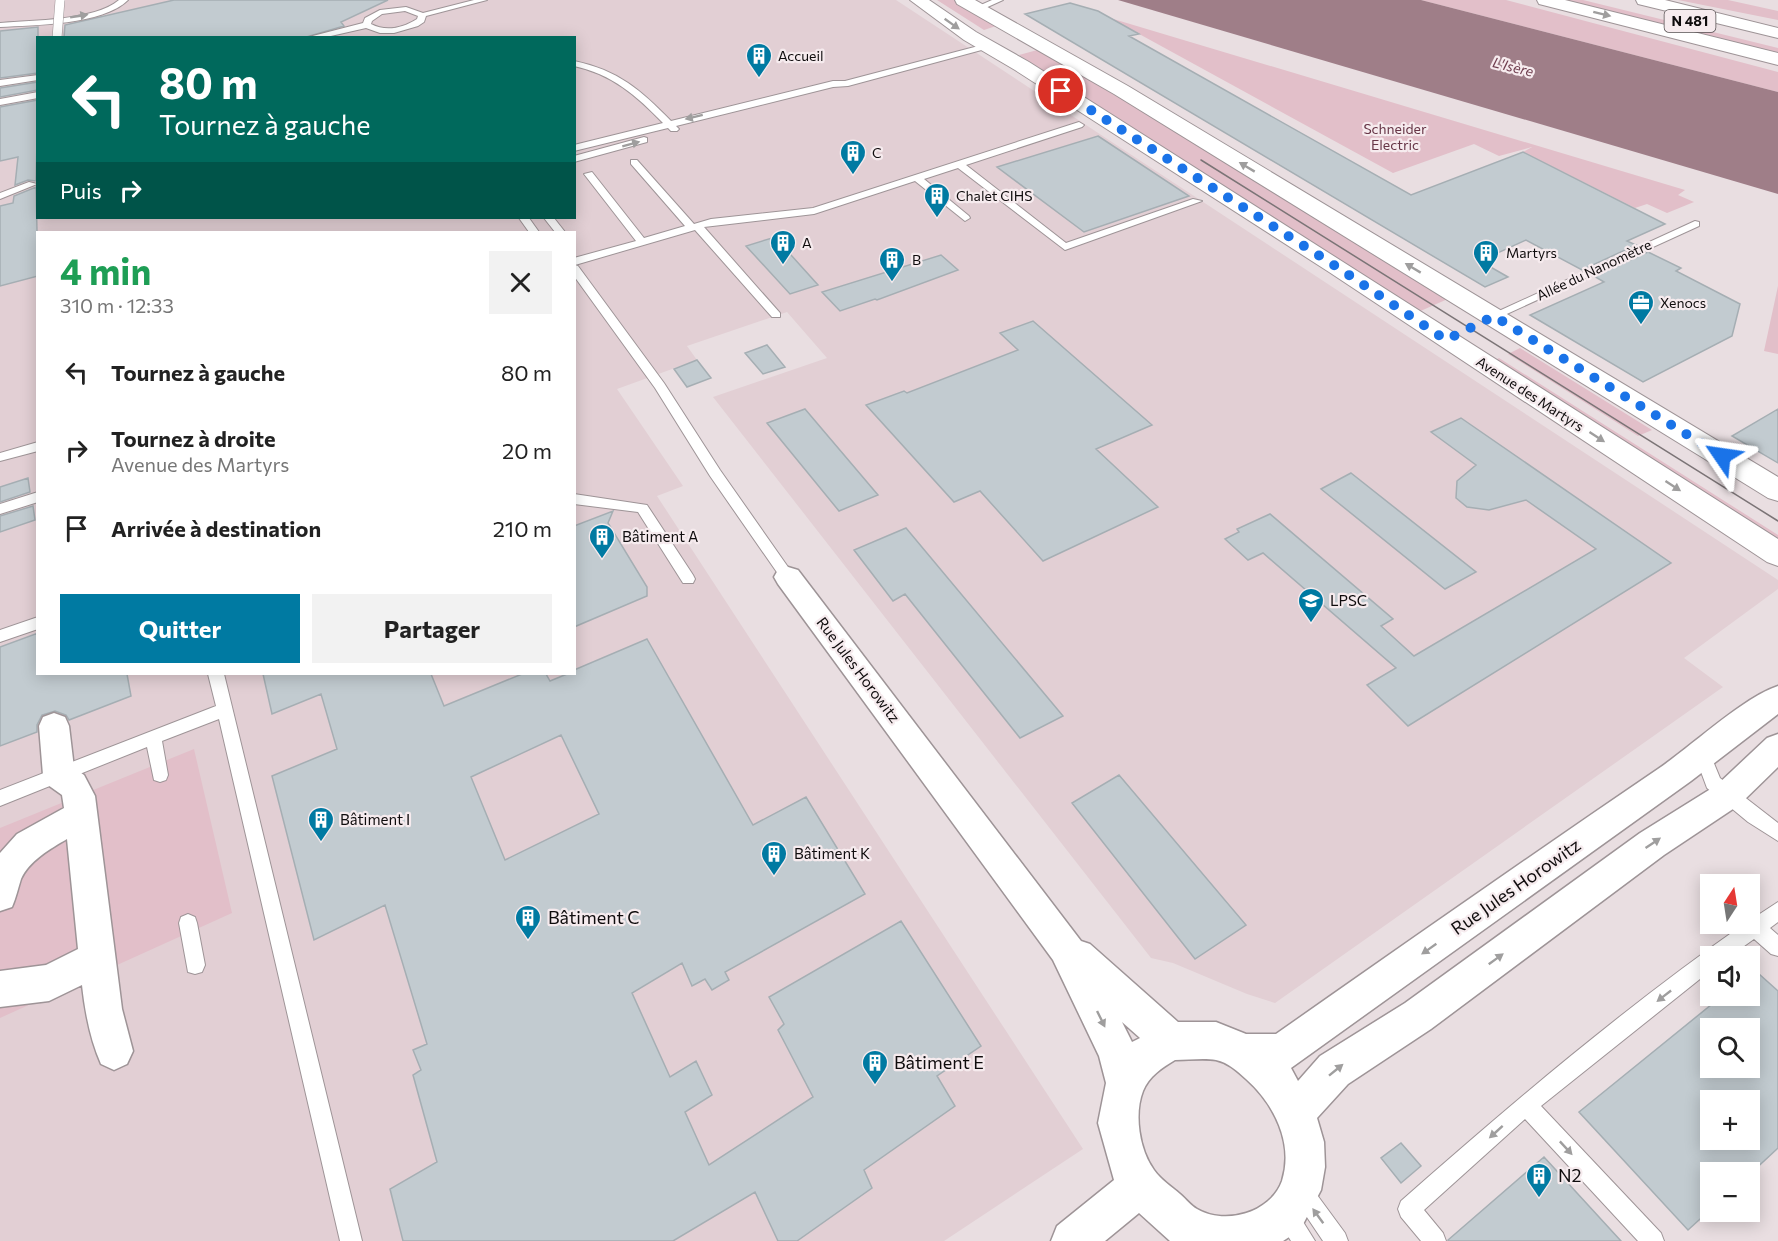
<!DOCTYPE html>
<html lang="fr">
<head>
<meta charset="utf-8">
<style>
	:root { --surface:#fff; --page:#f2f2f2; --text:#222; --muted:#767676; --accent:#007aa2 }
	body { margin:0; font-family:Commissioner,sans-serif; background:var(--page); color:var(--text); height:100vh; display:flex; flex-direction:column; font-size:22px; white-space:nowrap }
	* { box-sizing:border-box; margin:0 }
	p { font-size:20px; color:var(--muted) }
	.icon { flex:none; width:33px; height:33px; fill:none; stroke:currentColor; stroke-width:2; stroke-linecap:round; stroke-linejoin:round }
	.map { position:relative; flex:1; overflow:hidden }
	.sheet { position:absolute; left:36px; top:231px; width:540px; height:444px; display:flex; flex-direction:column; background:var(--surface); border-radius:0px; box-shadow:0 3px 15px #0003 }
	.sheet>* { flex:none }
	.hud { position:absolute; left:36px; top:36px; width:540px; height:183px; border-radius:0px; box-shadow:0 3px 15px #0003; background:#00695c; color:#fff; overflow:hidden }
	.needle { width:39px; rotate:12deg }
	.buttons { position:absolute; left:1700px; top:874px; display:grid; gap:12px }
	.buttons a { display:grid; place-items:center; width:60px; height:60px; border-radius:0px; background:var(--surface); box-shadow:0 3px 15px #0003; font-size:30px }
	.pin { position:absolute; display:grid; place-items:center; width:51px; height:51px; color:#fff; margin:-26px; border:3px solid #fff; border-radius:50%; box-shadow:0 2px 6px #0007 }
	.me { position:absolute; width:66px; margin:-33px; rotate:302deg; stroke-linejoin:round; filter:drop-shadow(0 0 4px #0008) }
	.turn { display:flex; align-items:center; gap:21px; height:126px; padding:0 24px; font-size:27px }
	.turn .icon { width:78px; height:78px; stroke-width:2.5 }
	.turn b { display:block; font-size:42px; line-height:51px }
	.then { display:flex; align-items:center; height:57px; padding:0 24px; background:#0003; gap:12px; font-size:22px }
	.round { display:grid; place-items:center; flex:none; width:63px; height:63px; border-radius:0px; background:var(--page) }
	.summary { display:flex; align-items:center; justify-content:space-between; height:102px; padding:0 24px }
	h1 { font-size:36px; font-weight:700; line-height:45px; color:#1e9e55 }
	.primary-button { display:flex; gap:12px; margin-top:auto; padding:12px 24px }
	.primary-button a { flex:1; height:69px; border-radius:0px; background:var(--accent); color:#fff; font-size:24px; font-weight:700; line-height:69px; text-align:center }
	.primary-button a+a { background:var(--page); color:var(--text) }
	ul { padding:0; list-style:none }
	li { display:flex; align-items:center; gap:18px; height:78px; padding:0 24px }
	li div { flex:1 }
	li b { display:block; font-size:22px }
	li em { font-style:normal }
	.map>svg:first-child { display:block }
</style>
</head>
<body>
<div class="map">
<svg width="1778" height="1241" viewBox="0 0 1778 1241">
	<rect width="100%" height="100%" fill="#e9dee1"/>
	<!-- built -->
	<path fill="#e2cfd4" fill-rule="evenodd" d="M0 0H896L1778 580V589L1684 658 1723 687 1275 1003 1247 994 1173 963 1151 958 713 397 827 358 787 312 687 346 697 360 617 389 683 486 657 496 1083 1149 944 1241H0ZM38 38H574V218H38ZM38 232H574V674H38Z"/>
	<!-- green -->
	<path fill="#e2bfc9" d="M937 0H955L999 25 984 30Z
		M1421 0H1506L1778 72V92Z
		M1557 0H1583L1778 48V56Z
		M1678 0H1728L1778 11V20Z
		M1110 18 1685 190 1678 195 1694 202 1667 213 1647 204 1635 208 1523 152 1532 147 1499 156 1474 144 1393 173Z
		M1041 49 1450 298 1416 313 1019 55Z
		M1778 286V354L1764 351Z
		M1520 348 1652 430 1638 436 1508 354Z
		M1499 358 1778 535V546L1491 362Z
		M194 749 232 913 0 1018V828Z"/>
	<!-- water -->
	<path fill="#9f7e88" d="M1118 0H1421L1778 92V194Z"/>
	<!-- building -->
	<path fill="#c2cbd0" stroke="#a5aeb3" stroke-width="1.5" fill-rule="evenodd" d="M174 0H388L341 22 344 26 303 38H64L65 25Z
		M1070 3 1098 11 1139 34 1129 36 1411 195 1523 152 1665 224 1627 241 1636 245 1582 270 1526 240 1480 261 1508 277 1485 287 1025 14Z
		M38 27V73L0 78V31Z
		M38 82V90L0 97V88Z
		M38 100 36 181 28 180 15 185 18 157 0 161V107Z
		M1098 136 1189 196 1084 232 997 167Z
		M36 187 38 276 0 286V206L13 203 14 196Z
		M772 238 791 255 818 285 790 294 746 246Z
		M1648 252 1681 268 1676 271 1740 304 1732 336 1643 382 1530 315 1604 282 1594 276Z
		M941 255 958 270 877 300 875 299 840 311 822 292Z
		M1033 321 1152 425 1096 449 1158 507 1043 561 980 491 954 502 866 405 904 391 907 393 1018 350 1000 333Z
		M767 345 785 367 763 374 745 353Z
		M697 360 711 378 687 387 674 369Z
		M805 409 878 495 839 511 767 423Z
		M1778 409V463L1732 436Z
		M1461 418 1671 563 1408 726 1367 685 1396 668 1263 553 1248 560 1225 539 1239 532 1237 529 1270 514 1393 619 1381 626 1414 656 1596 549 1526 500 1489 510 1467 507 1456 498 1457 481 1476 465 1431 432Z
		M1351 473 1476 572 1445 589 1321 489Z
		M28 478 30 492 0 502V487Z
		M33 506 35 520 0 532V516Z
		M613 511 608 523 647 587V596L574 627V526Z
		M906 528 1063 716 1020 738 905 594 893 601 854 550Z
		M38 633V674H127L131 696 69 720 66 715 55 711 42 715 37 725V732L0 746V647Z
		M647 639 753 825 806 797 865 894 725 972 729 980 712 990 705 979 692 986 682 963 632 993 670 1077 696 1061 712 1095 685 1112 709 1165 813 1097 778 1030 784 1024 769 997 901 921 981 1046 937 1076 955 1106 864 1170 872 1188 797 1241H778L755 1192 673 1241H403L390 1189 437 1162 413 1075 421 1070 413 1050 427 1044 385 905 314 940 272 776 337 749 321 694 272 714 263 674H431L444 706 522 674H546L550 681 567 674H574V670ZM561 735 599 814 505 860 471 777Z
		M1119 775 1246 925 1195 959 1072 803Z
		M1749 965 1778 991V1148L1749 1175 1710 1173V1210L1688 1230 1579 1112 1722 996H1749ZM1710 1029H1749V1068H1710ZM1710 1101H1749V1140H1710Z
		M1401 1143 1421 1166 1401 1183 1381 1158Z
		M1544 1157 1621 1241H1448V1240Z"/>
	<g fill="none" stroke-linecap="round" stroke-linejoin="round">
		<defs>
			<path id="lane" d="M119 0H128C103 25 34 25 0 27V23C33 20 94 21 119 0Z
				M474 0H487L426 16 424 22 418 26 394 33H380L366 28 322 38H305L363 23 365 18 380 10 406 7 423 13ZM405 11 418 16 417 19C403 28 386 32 371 24L372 21 382 14Z
				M992 0H1003L981 10 974 8Z
				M986 44H989V48L848 86 833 87 676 126 679 129 677 131H671L668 128 574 151V145L663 123C637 96 612 74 574 66V61C618 70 641 90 671 121L833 81H845Z
				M38 75V80L0 86V80Z
				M38 92V98L0 105V99Z
				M1079 122 1084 125 1082 127 966 165 1066 243 1193 199 1202 201 1065 250 958 168 924 179 969 216 970 218 965 221 915 181 814 214 704 227 780 313V317H772L695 230 575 265 578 266 664 383 720 470 795 577 793 581H783L710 476 655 388 574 276V258L636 241 584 174 592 172 644 238 685 226 631 164V160H637L694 224 711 219 813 208Z
				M644 137 647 138V142L574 162V156Z
				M29 182 37 184 0 199V193Z
				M519 218H529L539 232H529Z
				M544 218H554L565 232H555Z
				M1695 221 1699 222V226L1498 318H1490L1488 316Z
				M38 442V451L0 461V453Z
				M38 492V502L0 514V504Z
				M574 494 647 505 693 575 695 579 693 583H683L638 512 574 504Z
				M38 617V629L0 642V630Z
				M208 674H224L362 1241H340L219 719 162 741 168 775 166 780 160 782 154 780 147 747 0 806V790L216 706Z
				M1711 743 1717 745 1719 750 1713 761 1720 778 1778 823V841L1748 822 1707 788 1697 761 1705 745Z
				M1778 902V922L1770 928 1778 935V956L1771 954 1754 939 1729 957H1710V971L1541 1106 1661 1233 1664 1241H1638L1525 1119 1424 1210 1443 1233 1446 1241H1421L1401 1217 1398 1209 1401 1201C1511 1104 1624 1008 1744 924H1749V921Z
				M188 914 195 917 197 923 205 965 202 972 195 974 188 972 179 923 181 917Z
				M1301 1181 1309 1184 1345 1233 1348 1241H1323L1290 1192 1293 1184Z
				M1287 1206 1295 1209 1315 1241H1291L1276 1217 1279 1209Z"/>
			<path id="street" d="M788 567 798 570 1081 941 1090 944 1178 1022H1216L1246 1034H1276C1403 945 1530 856 1658 769 1692 746 1742 698 1778 686V714L1691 781 1291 1068 1298 1081 1320 1056 1405 1003 1640 833 1717 785 1767 738 1778 734V767L1739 805 1664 855 1431 1029 1348 1084 1317 1118 1324 1142 1325 1167 1321 1190 1300 1230 1283 1241H1170L1139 1213 1105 1241H1051L1057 1226 1114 1180 1098 1123 1106 1083 1099 1056 1053 960 778 584 774 577 778 570ZM1122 1022 1140 1038 1132 1042ZM1175 1060C1188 1060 1204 1058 1216 1060 1229 1063 1237 1071 1246 1079 1274 1104 1294 1143 1282 1181 1271 1212 1226 1226 1197 1209 1191 1206 1186 1199 1180 1194 1172 1187 1160 1179 1154 1170 1139 1149 1134 1114 1143 1091 1149 1076 1162 1068 1175 1060Z
				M54 713 65 717 69 726 74 768 84 775 95 796 122 1009 133 1051 127 1064 114 1070 101 1064C90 1039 85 1012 82 985L49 1001 0 1007V971L46 965 78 949 67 839C50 849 29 861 21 879 18 888 16 898 12 907L0 911V853L17 834 64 808 62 795 48 785 43 775 39 726 43 717Z"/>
			<path id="secondary" d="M910 0H929L976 32 1029 62 1778 539V566L1767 562 1329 272 1015 70 964 40Z
				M955 0H975L1128 86 1778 477V501L1768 498 1114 94 957 4Z"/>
			<path id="highway" d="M1537 0H1565L1778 53V65L1539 4Z
				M1636 0H1665L1778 28V38L1638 4Z"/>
		</defs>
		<!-- lane casing -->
		<use href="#lane" stroke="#9e9497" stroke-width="2"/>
		<!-- street casing -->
		<use href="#street" stroke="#9e9497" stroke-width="3"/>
		<!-- secondary casing -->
		<use href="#secondary" stroke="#9e9497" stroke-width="2"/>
		<!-- highway casing -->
		<use href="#highway" stroke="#9e9497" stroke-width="2"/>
		<!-- lane -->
		<use href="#lane" fill="#fff" fill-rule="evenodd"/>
		<!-- street -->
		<use href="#street" fill="#fff" fill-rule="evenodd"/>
		<!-- secondary -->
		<use href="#secondary" fill="#fff" fill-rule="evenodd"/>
		<!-- highway -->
		<use href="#highway" fill="#fff" fill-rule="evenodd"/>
		<!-- tram -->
		<path stroke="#7b7476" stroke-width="1.5" d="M1201 160 1778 521"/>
		<defs>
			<path id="lane-bridge" d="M57 38 60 0"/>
		</defs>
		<!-- lane-bridge casing -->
		<use href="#lane-bridge" stroke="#9e9497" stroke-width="10" stroke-linecap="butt"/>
		<!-- lane-bridge -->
		<use href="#lane-bridge" stroke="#fff" stroke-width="9"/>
	</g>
	<!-- one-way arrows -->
	<defs><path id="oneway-solid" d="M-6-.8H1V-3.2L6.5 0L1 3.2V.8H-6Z" transform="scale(1.5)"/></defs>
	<g fill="#9f9e9e">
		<use href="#oneway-solid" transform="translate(1602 14) rotate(14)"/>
		<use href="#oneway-solid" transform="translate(79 16) rotate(-9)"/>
		<use href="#oneway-solid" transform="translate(952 24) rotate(35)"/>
		<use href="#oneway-solid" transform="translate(694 117) rotate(166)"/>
		<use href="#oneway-solid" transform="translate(631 144) rotate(-15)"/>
		<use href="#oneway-solid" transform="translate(1247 167) rotate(-149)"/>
		<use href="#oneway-solid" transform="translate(1413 268) rotate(-149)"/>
		<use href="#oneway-solid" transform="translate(1597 437) rotate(33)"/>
		<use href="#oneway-solid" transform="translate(1673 486) rotate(33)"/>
		<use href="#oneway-solid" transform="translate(1653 843) rotate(-34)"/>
		<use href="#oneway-solid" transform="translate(1429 949) rotate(145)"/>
		<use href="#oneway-solid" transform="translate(1496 959) rotate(-36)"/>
		<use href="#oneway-solid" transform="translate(1664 996) rotate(142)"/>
		<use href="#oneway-solid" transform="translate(1101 1019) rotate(64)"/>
		<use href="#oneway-solid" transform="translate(1336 1070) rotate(-39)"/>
		<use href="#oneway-solid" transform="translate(1496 1132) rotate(138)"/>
		<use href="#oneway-solid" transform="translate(1566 1148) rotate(47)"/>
		<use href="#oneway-solid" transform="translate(1318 1216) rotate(-126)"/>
	</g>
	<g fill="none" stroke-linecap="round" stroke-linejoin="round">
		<!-- route -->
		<path stroke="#1a73e8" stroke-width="10" stroke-dasharray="0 18" d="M1061 91 1337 267 1446 340 1494 316 1722 456"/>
	</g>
	<!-- icons -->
	<defs>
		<symbol id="building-pin" viewBox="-11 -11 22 30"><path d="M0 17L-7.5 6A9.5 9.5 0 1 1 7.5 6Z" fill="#007aa2" stroke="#f6ebee"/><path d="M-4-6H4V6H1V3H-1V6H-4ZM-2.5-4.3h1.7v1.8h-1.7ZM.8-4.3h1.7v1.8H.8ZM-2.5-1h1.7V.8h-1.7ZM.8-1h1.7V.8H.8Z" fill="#fff"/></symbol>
		<symbol id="office-pin" viewBox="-11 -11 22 30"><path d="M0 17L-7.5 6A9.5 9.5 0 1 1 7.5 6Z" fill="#007aa2" stroke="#f6ebee"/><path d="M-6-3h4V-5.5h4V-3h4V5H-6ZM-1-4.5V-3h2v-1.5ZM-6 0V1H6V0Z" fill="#fff"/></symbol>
		<symbol id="university-pin" viewBox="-11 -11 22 30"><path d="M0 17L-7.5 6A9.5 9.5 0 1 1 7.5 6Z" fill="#007aa2" stroke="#f6ebee"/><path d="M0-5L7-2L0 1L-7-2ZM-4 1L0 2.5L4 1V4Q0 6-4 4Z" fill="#fff"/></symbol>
	</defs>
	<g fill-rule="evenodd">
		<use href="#building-pin" x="744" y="41" width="30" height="40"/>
		<use href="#building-pin" x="838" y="138" width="30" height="40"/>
		<use href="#building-pin" x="922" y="181" width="30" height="40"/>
		<use href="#building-pin" x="768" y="228" width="30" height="40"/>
		<use href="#building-pin" x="1471" y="238" width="30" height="40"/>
		<use href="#building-pin" x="877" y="245" width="30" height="40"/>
		<use href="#office-pin" x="1626" y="288" width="30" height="40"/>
		<use href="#building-pin" x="587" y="522" width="30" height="40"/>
		<use href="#university-pin" x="1296" y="586" width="30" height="40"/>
		<use href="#building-pin" x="306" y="805" width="30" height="40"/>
		<use href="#building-pin" x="759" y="839" width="30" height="40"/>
		<use href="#building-pin" x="513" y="903" width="30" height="40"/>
		<use href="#building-pin" x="860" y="1048" width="30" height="40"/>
		<use href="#building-pin" x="1524" y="1161" width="30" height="40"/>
	</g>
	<g text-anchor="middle" stroke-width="4.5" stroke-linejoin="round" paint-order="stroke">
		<!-- shield labels -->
		<rect fill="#f6ebee" stroke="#544f50" stroke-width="1.5" x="1664.5" y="10" width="51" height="22" rx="4.5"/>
		<g font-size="14" font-weight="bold" fill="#0f0c0d">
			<text x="1690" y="26">N 481</text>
		</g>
		<!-- far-poi labels -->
		<g font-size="14" fill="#0f0c0d" stroke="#f6ebee" text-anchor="start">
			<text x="778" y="61">Accueil</text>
			<text x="872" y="158">C</text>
			<text x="956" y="201">Chalet CIHS</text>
			<text x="802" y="248">A</text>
			<text x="1506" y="258">Martyrs</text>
			<text x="912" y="265">B</text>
			<text x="1660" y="308">Xenocs</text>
		</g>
		<!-- far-water labels -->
		<g font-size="14" font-style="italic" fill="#6f3d4e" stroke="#f6ebee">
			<text transform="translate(1513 67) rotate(14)" y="5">L'Isère</text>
		</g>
		<!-- far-park labels -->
		<g font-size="14" fill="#673647" stroke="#f6ebee">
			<text x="1395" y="134">Schneider<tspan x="1395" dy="16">Electric</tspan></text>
		</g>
		<!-- far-street labels -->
		<g font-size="14" fill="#0f0c0d" stroke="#f6ebee">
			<text transform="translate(1594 270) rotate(-25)" y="5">Allée du Nanomètre</text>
			<text transform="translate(1530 394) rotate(33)" y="5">Avenue des Martyrs</text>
		</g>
		<!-- poi labels -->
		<g font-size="15" fill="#0f0c0d" stroke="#f6ebee" text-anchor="start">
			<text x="622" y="542">Bâtiment A</text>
			<text x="1330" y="606">LPSC</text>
			<text x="340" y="825">Bâtiment I</text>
			<text x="794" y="859">Bâtiment K</text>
		</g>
		<!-- street labels -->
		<g font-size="15" fill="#0f0c0d" stroke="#f6ebee">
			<text transform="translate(858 670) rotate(53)" y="5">Rue Jules Horowitz</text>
		</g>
		<!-- near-street labels -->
		<g font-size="18" fill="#0f0c0d" stroke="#f6ebee">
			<text transform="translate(1516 887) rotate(-35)" y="6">Rue Jules Horowitz</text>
		</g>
		<!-- near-poi labels -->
		<g font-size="18" fill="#0f0c0d" stroke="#f6ebee" text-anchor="start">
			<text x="548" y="924">Bâtiment C</text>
			<text x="894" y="1069">Bâtiment E</text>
			<text x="1558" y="1182">N2</text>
		</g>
	</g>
</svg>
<div class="buttons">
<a><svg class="needle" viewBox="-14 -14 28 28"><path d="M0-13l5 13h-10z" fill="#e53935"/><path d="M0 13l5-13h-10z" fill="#767676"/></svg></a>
<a><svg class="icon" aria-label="sound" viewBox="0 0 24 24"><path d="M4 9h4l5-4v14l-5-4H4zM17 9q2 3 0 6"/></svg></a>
<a><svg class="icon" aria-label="search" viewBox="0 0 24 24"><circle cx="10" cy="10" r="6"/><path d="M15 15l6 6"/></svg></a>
<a>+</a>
<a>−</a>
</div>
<div class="pin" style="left:1061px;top:91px;background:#d93025"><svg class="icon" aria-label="arrive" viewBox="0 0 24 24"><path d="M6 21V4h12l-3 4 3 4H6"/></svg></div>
<svg class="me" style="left:1722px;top:456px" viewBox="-20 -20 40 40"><path d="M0-17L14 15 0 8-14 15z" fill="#1a73e8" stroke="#fff" stroke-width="4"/></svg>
<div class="hud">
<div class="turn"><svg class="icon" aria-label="left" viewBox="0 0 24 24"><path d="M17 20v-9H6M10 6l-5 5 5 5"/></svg><div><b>80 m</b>Tournez à gauche</div></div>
<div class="then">Puis<svg class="icon" aria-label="right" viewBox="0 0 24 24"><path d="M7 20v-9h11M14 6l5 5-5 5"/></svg></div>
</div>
<section class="sheet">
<div class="summary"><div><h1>4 min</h1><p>310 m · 12:33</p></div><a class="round"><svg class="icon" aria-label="close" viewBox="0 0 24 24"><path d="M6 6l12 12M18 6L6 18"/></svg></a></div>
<ul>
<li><svg class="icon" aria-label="left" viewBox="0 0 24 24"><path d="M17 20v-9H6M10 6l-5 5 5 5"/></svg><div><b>Tournez à gauche</b></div><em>80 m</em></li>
<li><svg class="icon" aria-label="right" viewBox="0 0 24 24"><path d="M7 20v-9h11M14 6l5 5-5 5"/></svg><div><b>Tournez à droite</b><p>Avenue des Martyrs</p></div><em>20 m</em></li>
<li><svg class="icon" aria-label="arrive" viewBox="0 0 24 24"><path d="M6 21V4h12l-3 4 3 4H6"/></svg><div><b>Arrivée à destination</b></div><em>210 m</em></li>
</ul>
<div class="primary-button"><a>Quitter</a><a>Partager</a></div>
</section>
</div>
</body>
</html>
